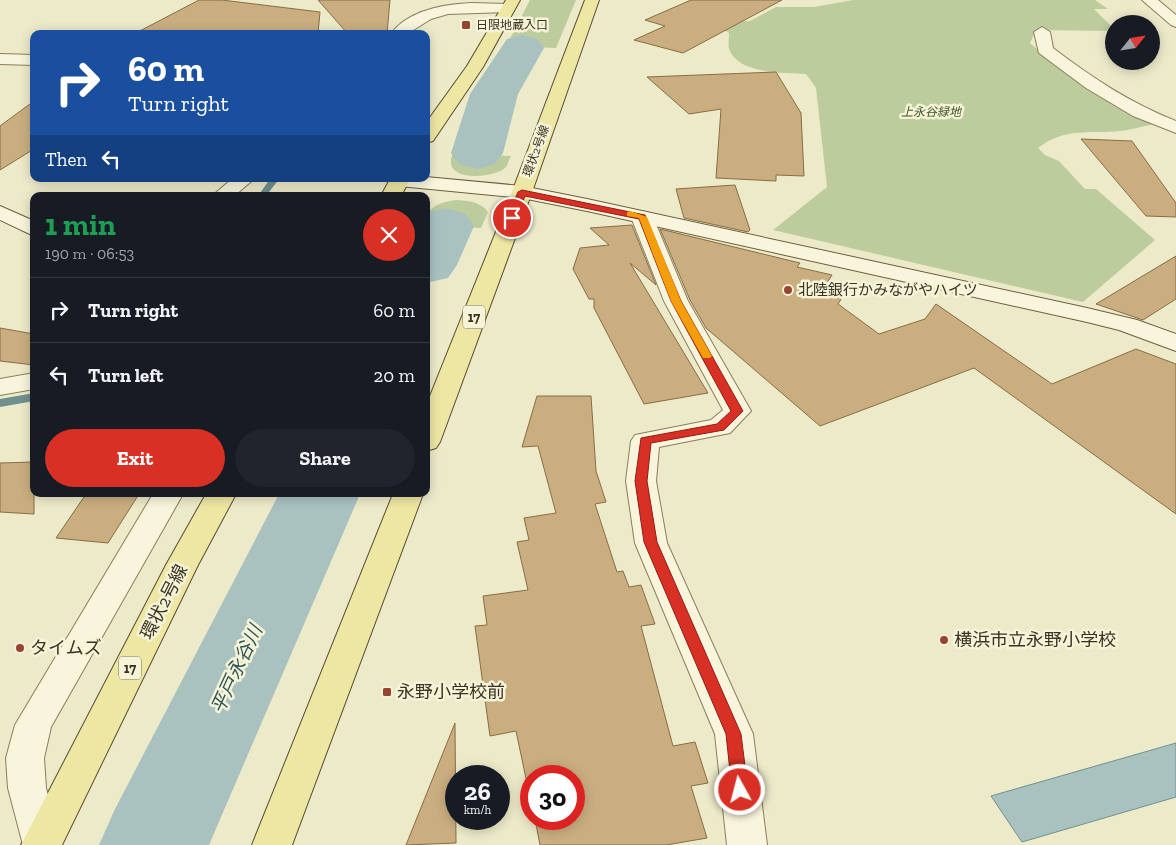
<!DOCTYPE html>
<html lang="en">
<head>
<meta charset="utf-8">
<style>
	:root { --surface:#171b24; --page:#20242c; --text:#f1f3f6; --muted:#9ea1a6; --line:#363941; --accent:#d93025 }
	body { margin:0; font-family:"Zilla Slab","Noto Sans JP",serif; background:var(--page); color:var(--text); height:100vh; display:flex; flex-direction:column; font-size:19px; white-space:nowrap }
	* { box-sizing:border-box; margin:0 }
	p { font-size:16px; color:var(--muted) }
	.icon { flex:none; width:28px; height:28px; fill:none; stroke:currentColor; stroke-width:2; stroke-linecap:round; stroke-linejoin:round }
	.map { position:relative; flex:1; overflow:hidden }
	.details { position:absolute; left:30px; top:192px; width:400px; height:305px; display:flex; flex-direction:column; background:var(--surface); border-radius:10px; box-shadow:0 2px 12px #0003 }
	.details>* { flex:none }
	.top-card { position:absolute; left:30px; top:30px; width:400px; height:152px; border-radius:10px; box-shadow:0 2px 12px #0003; background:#1a4fa0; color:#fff; overflow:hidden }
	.needle { width:32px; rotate:60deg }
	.fabs { position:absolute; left:1105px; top:15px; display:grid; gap:10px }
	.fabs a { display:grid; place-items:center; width:55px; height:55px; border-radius:50%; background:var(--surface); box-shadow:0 2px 12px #0003; font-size:25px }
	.speed { position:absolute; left:445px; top:765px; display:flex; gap:10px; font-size:25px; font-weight:700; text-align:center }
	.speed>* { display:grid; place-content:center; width:65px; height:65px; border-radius:50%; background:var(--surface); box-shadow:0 2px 12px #0003; line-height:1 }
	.speed small { font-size:12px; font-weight:400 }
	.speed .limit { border:8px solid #d22; background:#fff; color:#111 }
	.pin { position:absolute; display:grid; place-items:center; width:42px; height:42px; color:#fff; margin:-21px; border:2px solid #fff; border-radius:50%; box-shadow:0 1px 5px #0007 }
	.me { position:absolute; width:55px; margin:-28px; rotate:353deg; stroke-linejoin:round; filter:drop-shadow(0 0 4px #0008) }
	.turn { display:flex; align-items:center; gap:18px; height:105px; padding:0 15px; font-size:22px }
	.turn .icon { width:65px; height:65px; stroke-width:2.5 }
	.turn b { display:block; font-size:35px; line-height:42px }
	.then { display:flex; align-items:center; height:48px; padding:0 15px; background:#0003; gap:10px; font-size:19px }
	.round { display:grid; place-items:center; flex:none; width:52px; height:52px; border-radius:26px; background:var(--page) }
	.summary { display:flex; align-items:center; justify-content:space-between; height:85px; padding:0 15px }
	h1 { font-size:30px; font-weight:700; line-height:38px; color:#1e9e55 }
	.primary-button { display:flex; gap:10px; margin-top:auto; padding:10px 15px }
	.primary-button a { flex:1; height:58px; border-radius:30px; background:var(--accent); color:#fff; font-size:20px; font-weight:700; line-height:58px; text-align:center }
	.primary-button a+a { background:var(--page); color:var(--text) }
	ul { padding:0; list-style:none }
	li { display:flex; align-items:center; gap:15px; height:65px; padding:0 15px; border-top:1px solid var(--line) }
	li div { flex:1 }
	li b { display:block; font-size:19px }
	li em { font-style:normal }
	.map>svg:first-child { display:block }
</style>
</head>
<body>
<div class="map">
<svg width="1176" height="845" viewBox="0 0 1176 845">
	<rect width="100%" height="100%" fill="#edeac9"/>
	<!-- green -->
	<path fill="#bdcc9d" d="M530 0H576L556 48 506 46Z
		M853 0H1095L1108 9H1094L1114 29V31L1036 30 1030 43C1069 75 1107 105 1155 124 1143 126 1132 130 1120 131 1089 134 1065 127 1038 148L1045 155 1059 161 1085 189H1096L1155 240 1083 302 773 230 827 187 816 88 806 74C783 72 739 75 729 49 728 44 729 37 729 33L721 28 717 22 750 21 776 7H814Z
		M453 153H454L511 156C509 159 508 164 506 167 497 178 439 184 453 153Z
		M456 200C468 201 480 201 488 212L481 228 426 225C426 206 439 203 456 200Z"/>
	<!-- water -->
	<path fill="#a9c2c0" stroke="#70908f" d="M1176 743V797L1022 842 991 796Z"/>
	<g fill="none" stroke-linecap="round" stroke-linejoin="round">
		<!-- stream -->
		<path fill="#70908f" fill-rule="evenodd" d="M270 179H279L266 196H258Z
			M34 393V401L0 407V399Z"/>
		<!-- river -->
		<path fill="#a9c2c0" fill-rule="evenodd" d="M522 35 537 39 544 48 518 94 503 153 495 164 477 169 459 164 451 153 470 94 507 39Z
			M445 208 466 214 474 226 457 265 448 278 426 283V213Z
			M279 494H360L209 845H99L115 809Z"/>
	</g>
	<!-- building -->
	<path fill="#caae80" stroke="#886d44" d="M199 0H222L320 12 318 34H134Z
		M318 0H390L387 34H348Z
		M691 0H782L683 53 634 40 665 26 645 20Z
		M776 72 801 113 804 176 776 175V181L716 178 721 109 689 114 647 77Z
		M34 101V149L0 170V126Z
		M1081 139 1132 141 1176 203V217L1146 216Z
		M735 185 750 230 748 232 684 218 676 189Z
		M632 225 656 285 630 263 708 393 644 404 594 308V299H589L573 269 580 248 609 245 590 228Z
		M660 229 800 263 797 267 832 275 824 288 845 293 838 304 879 334 925 319 936 304 1052 384 1136 349 1176 364V514L974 368 820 426 706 328 690 300Z
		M1176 256V299L1143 320 1096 304Z
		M0 328 34 334V365L0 361Z
		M537 396H591L596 471 606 502 595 504 617 572 623 571 629 587 641 585 655 624 641 626 673 746 695 742 708 783 691 786 707 838 666 845H540L535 819H574V776H531V802L516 731 490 736 475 626 487 625 483 596 528 590 517 542 529 540 524 518 556 513 538 446 522 447Z
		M34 462V514L0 512V463Z
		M86 494H139L108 543 56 538Z
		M455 723 456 843 406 845Z"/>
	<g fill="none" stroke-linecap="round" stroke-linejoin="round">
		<defs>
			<path id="street" d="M1142 0H1158L1176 15V27L1171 25Z
				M472 3 508 4 515 8 508 12 448 14 431 19 407 34H391C408 10 445 4 472 3Z
				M1042 27 1050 32 1053 48C1091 77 1130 103 1176 121V133L1133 116 1086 88 1039 53 1034 32Z
				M0 54 34 55V65L0 64Z
				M232 179H254L234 196H212Z
				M642 211 649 213 653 217 688 301 751 411 730 433 659 447 656 481 667 543 753 734 767 845H727L715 734 635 543 626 481 631 441 635 435 711 420 723 410 664 301 631 217 635 213Z
				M34 373V389L0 395V379Z
				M153 494H183L51 727 44 758 46 788 62 843 61 845H23L8 788 6 758 15 725Z"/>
			<path id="secondary" d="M426 177 522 186 587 199 1087 308 1137 320 1176 334V351L1119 330 1087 322 587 211 522 198 399 186 392 184 389 180 426 179Z
				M0 206 34 221V236L0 220Z"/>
			<path id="primary" d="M506 0H520L483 67 433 141 426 143V123L467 66Z
				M585 0H599L532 192 440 442 436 448 426 451V406L512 192Z
				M390 179H410L401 196H381Z
				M206 494H236L198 565 62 845H21L166 565Z
				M393 494H423L292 845H252Z"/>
		</defs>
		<!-- street casing -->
		<use href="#street" stroke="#897e5e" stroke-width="2"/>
		<!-- secondary casing -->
		<use href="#secondary" stroke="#6b5f41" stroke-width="2"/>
		<!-- primary casing -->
		<use href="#primary" stroke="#584b32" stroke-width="2"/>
		<!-- street -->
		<use href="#street" fill="#f8f5dc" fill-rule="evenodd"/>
		<!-- secondary -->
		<use href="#secondary" fill="#f8f5dc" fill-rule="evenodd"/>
		<!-- primary -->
		<use href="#primary" fill="#eee6a3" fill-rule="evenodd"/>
	</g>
	<!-- route -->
	<path fill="#d93025" stroke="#8d1f18" d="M522 190 645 215 681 301 743 411 724 430 651 443 647 481 657 542 741 734 748 790 746 795 740 797 735 795 732 790 726 734 644 542 635 481 641 438 717 424 731 411 671 301 639 219 525 196 516 218 508 220 507 218 518 192Z"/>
	<!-- slow -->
	<path fill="#f59e0b" d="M630 211 647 217 681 301 712 356 710 358H703L671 301 639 218 627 216V212Z"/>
	<!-- markers -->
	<g fill="#974430" stroke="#f5f3d8" stroke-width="2">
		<rect x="461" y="20" width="10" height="10" rx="2.5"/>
		<circle cx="788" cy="290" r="5"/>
		<circle cx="944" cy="640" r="5"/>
		<circle cx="20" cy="648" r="5"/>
		<rect x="382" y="687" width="10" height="10" rx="2.5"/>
	</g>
	<g text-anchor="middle" stroke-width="5" stroke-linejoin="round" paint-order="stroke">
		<!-- far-poi labels -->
		<g font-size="12" fill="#3a3221" stroke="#f5f3d8" text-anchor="start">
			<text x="476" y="29">日限地蔵入口</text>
		</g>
		<!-- far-park labels -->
		<g font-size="12" font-style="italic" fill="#415628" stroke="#f5f3d8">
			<text x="931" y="116">上永谷緑地</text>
		</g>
		<!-- far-street labels -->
		<g font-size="12" fill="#3a3221" stroke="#f5f3d8">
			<text transform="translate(536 151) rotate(-70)" y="4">環状2号線</text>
		</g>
		<!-- shield labels -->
		<g fill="#f5f3d8" stroke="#726c58" stroke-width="1">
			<rect x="463" y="305.5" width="22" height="23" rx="4"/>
			<rect x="119" y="656.5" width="22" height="23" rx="4"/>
		</g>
		<g font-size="14" font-weight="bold" fill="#3a3221">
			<text x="474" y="322">17</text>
			<text x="130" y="673">17</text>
		</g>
		<!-- poi labels -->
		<g font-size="15" fill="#3a3221" stroke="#f5f3d8" text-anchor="start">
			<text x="798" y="295">北陸銀行かみながやハイツ</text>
		</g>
		<!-- near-street labels -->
		<g font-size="18" fill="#3a3221" stroke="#f5f3d8">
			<text transform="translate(164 602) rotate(-63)" y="6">環状2号線</text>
		</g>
		<!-- near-poi labels -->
		<g font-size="18" fill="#3a3221" stroke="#f5f3d8" text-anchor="start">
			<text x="954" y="646">横浜市立永野小学校</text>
			<text x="30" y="654">タイムズ</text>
			<text x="397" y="698">永野小学校前</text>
		</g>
		<!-- near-water labels -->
		<g font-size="19" font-style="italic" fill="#315459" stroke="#f5f3d8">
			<text transform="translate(236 669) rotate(-65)" y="7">平戸永谷川</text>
		</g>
	</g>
</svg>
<div class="fabs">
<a><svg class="needle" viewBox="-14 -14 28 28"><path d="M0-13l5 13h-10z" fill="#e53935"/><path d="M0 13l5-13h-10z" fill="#9ea1a6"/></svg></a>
</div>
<div class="speed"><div>26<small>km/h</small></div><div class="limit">30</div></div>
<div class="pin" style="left:512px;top:218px;background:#d93025"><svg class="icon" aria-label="arrive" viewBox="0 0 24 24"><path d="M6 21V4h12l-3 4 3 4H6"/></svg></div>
<svg class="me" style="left:740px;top:790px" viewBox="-20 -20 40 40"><circle r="17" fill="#d93025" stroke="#fff" stroke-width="3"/><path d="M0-11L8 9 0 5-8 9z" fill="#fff"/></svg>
<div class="top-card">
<div class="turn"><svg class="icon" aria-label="right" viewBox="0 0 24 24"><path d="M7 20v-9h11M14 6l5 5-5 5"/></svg><div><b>60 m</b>Turn right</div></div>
<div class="then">Then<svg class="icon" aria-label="left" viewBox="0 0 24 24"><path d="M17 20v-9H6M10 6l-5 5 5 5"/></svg></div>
</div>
<section class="details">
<div class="summary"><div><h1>1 min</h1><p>190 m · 06:53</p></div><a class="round" style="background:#d93025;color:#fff"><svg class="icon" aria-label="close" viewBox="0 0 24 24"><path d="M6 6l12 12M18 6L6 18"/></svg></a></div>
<ul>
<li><svg class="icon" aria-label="right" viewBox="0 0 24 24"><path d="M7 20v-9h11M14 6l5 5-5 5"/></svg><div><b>Turn right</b></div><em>60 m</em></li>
<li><svg class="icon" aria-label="left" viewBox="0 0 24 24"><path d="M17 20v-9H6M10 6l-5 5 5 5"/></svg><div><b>Turn left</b></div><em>20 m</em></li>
</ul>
<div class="primary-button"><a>Exit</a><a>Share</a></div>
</section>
</div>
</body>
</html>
